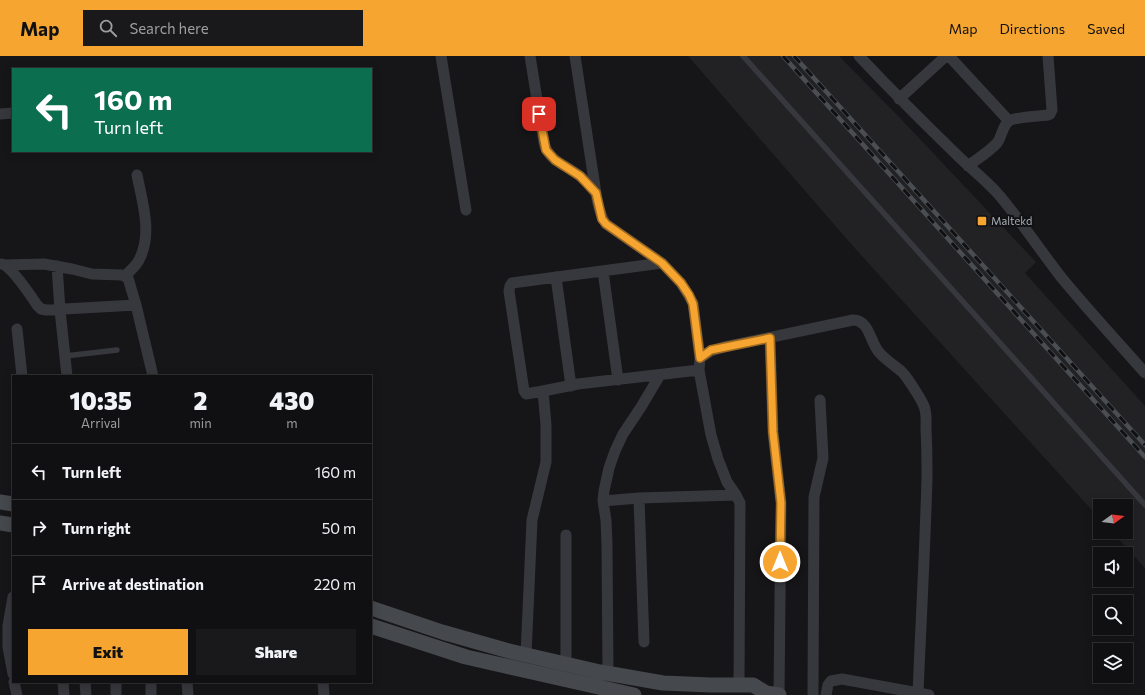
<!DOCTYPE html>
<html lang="en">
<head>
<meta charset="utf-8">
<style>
	:root { --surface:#101012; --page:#19191b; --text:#f1f3f6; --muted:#9c9d9f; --line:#303032; --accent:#f6a530 }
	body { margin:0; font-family:Commissioner,sans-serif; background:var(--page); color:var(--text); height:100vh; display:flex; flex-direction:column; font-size:15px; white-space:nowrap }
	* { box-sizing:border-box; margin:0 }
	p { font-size:13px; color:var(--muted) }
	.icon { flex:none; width:22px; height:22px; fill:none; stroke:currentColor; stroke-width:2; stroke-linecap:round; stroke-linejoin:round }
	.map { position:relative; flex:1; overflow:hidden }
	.drawer { position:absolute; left:12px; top:319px; width:360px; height:308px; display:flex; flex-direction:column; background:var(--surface); border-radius:0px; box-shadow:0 2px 10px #0003,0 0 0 1px var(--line) }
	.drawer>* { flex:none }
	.top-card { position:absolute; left:12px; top:12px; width:360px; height:84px; border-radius:0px; box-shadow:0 2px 10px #0003,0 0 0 1px var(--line); background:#0b6e4f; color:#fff; overflow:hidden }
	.needle { width:26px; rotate:75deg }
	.tools { position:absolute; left:1093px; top:443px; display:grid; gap:8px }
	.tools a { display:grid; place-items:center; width:40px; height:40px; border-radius:0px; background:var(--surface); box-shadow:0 2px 10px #0003,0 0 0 1px var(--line); font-size:20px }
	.pin { position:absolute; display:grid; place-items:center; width:34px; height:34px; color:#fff; margin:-17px; border-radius:8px; box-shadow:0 2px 6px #0006 }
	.me { position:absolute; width:44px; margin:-22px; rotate:0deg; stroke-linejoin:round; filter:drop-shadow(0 0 3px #0008) }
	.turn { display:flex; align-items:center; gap:14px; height:84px; padding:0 16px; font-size:18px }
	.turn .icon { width:52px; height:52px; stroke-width:2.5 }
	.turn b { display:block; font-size:28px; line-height:34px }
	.eta { display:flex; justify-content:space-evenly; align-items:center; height:68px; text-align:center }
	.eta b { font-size:24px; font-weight:800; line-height:28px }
	.primary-button { display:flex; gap:8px; margin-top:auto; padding:8px 16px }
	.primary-button a { flex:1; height:46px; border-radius:0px; background:var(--accent); color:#111; font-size:16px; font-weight:800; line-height:46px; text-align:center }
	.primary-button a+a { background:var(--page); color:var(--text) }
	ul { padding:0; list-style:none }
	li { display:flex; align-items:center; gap:12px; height:56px; padding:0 16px; border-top:1px solid var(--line) }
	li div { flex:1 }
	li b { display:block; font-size:15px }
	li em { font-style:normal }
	header { display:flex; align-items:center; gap:24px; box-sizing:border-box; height:56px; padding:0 20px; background:var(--accent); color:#111 }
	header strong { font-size:19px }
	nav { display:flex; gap:22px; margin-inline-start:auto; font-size:14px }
	.search { width:280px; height:36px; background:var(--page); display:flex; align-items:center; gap:10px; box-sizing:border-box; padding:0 14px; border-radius:0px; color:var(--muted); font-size:15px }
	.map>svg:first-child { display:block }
</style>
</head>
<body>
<header>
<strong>Map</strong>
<div class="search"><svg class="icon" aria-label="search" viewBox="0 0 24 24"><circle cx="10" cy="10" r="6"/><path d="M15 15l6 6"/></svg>Search here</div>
<nav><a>Map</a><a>Directions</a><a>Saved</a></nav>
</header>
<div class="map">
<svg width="1145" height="639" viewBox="0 0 1145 639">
	<rect width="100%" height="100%" fill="#161618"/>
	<!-- built -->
	<path fill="#222225" d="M688 0H839L902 64 1036 206 1025 217 1145 350V512L1112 476H1126V450H1100V463L852 189Z"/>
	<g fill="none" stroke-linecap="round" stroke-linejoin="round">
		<!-- lane -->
		<path stroke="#37383d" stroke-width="5.5" d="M743 0 1145 449
			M65 300 117 294"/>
		<!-- street -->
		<path stroke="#37383d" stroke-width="11" d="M441 0 466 154
			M530 0 544 87C549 106 567 109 581 121 586 125 591 131 596 137
			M575 0C581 39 587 79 593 118 596 135 597 155 606 168L662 207 681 227 693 247 700 302
			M859 0C891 34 924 67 957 99 971 113 986 124 999 139 1021 165 1040 194 1061 221 1088 254 1117 285 1145 317
			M949 0 1009 65
			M899 43 946 0
			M0 58 13 57
			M968 110C977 103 989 96 997 87 1002 81 1002 70 1009 65 1015 61 1039 60 1048 59L1050 58 1052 54 1048 0
			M2 208C12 211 31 240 37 249L41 253 46 254 136 249
			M5 209 44 208 72 213 92 218 122 219 128 222 136 249 153 320
			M57 210 60 254 67 320
			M603 215 618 324
			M125 220C130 215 136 210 139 204 153 178 142 145 137 119
			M556 221 571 330
			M17 273 22 320
			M770 282 773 376 781 447 779 639
			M543 335 526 338 524 335 509 235 510 230 512 227 662 207
			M639 442 644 586
			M603 445 639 442 736 439
			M13 541 8 570V591L13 618
			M526 599 532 464 546 406V369L543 335 578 328 699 314
			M566 608V479
			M608 618 607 488 606 464 603 445 604 435 609 412 615 395 623 378 641 351 660 319
			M14 626 17 639
			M63 626 64 639
			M85 626 86 639
			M116 626V639
			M151 626V639
			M187 626 188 639
			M323 626 324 639
			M739 629 740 447 736 439 727 426 718 403 711 379 699 314 700 302 711 295 724 291 853 264C869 264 870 285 878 295 884 303 893 308 901 315 906 319 921 343 924 350 927 357 926 366 926 374 927 390 927 406 927 422 925 494 921 565 918 637
			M813 639 814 441 823 402 820 344
			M826 639 828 629 831 625 842 623 929 639"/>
		<!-- secondary -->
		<path stroke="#45484d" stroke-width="15" d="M0 446 13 448
			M0 467 13 469
			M371 552 442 576 509 595 600 616 663 627 710 629H753L766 637 779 639
			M371 570 466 601 634 639"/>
		<defs>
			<path id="rail" d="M783 0 1145 401
				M794 0 1145 389"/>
		</defs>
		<!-- rail casing -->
		<use href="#rail" stroke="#4a4d52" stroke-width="4.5"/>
		<!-- rail -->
		<use href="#rail" stroke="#111113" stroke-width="3" stroke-dasharray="9" stroke-linecap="butt"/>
	</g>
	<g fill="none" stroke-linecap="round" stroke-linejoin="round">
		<defs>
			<path id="route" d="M539 58 546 94 555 104 580 120 596 137 602 163 606 168 662 207 681 227 689 239 693 248 700 302 711 294 770 282 773 376 781 447 780 506"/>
		</defs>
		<!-- route casing -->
		<use href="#route" stroke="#a06b1f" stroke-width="10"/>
		<!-- route -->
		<use href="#route" stroke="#f6a530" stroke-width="7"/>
	</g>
	<!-- markers -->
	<rect fill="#f6a530" stroke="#111113" stroke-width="1.5" x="977" y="160" width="10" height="10" rx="2"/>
	<g text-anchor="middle" stroke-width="4" stroke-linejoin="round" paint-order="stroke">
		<!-- poi labels -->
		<g font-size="11" fill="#a8aeb8" stroke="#111113" text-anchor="start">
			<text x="991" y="169">Maltekd</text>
		</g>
	</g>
</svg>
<div class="tools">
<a><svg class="needle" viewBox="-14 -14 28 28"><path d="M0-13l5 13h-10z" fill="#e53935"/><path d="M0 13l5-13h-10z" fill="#9c9d9f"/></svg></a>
<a><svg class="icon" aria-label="sound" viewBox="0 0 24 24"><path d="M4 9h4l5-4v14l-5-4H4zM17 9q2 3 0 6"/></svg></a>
<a><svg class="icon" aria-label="search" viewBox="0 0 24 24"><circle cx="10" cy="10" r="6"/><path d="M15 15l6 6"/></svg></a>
<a><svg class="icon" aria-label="layers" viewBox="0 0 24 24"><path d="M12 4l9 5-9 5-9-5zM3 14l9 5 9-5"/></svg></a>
</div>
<div class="pin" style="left:539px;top:58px;background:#d93025"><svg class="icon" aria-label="arrive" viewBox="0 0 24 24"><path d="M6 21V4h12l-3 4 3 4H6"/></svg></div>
<svg class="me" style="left:780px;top:506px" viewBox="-20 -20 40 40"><circle r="17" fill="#f6a530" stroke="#fff" stroke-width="3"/><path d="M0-11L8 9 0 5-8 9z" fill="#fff"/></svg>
<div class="top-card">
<div class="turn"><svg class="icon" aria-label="left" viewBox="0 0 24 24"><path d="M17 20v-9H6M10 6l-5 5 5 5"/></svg><div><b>160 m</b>Turn left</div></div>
</div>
<section class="drawer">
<div class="eta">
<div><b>10:35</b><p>Arrival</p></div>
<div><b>2</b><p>min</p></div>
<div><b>430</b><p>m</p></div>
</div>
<ul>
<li><svg class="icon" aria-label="left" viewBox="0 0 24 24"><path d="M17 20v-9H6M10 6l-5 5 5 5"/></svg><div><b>Turn left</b></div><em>160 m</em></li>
<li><svg class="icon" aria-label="right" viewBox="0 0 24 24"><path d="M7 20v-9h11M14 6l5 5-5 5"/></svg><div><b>Turn right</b></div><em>50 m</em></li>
<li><svg class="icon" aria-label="arrive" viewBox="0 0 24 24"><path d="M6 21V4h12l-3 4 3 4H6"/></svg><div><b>Arrive at destination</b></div><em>220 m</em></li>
</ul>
<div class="primary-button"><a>Exit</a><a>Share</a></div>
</section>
</div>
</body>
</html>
